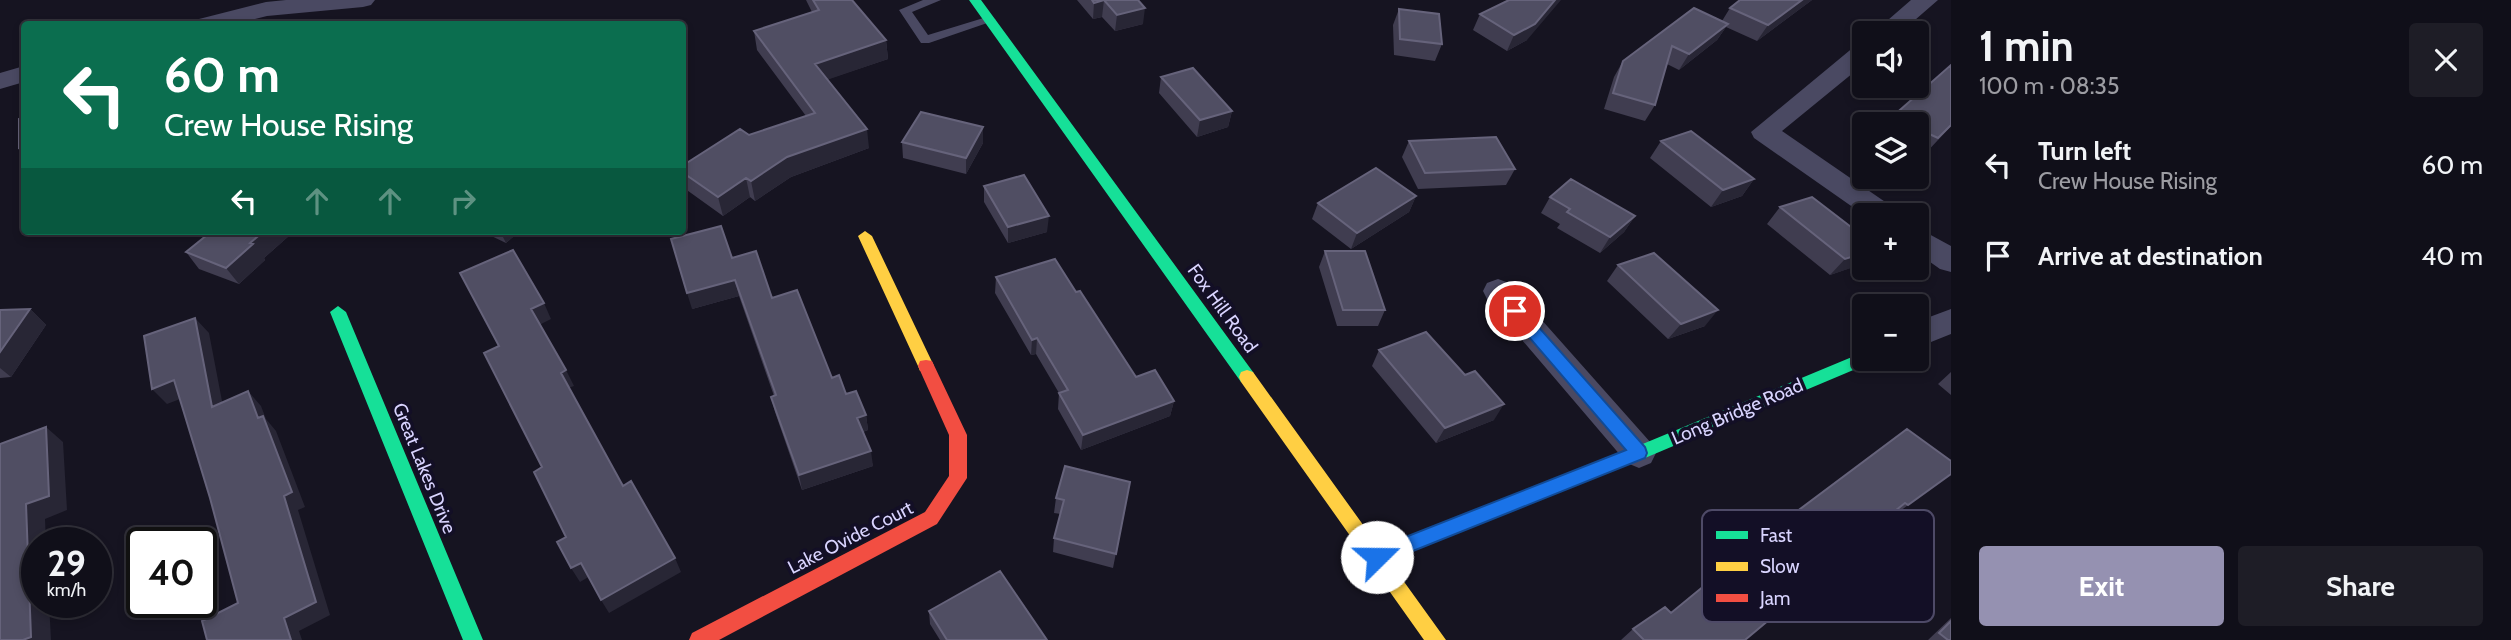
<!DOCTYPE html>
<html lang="en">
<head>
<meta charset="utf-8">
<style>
	:root { --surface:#100f19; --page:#1e1d26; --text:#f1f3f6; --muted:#9c9ca2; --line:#302f38; --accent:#9591b1 }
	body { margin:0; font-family:Cabin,sans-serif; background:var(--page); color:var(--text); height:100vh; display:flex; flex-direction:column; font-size:26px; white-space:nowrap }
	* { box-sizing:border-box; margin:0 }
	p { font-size:23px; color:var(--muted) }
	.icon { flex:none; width:38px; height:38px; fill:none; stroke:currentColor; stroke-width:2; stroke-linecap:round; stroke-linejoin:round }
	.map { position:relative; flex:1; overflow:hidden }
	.drawer { display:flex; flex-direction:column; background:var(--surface); width:560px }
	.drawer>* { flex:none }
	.banner { position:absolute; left:21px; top:21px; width:665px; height:214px; border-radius:7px; box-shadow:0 4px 10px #0003,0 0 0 2px var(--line); background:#0b6e4f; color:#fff; overflow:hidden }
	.tools { position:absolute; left:1852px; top:21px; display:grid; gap:14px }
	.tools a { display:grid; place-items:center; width:77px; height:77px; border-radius:7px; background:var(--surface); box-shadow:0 4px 10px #0003,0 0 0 2px var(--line); font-size:35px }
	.speed { position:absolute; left:21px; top:527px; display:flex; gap:14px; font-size:35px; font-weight:700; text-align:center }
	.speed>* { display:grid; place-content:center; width:91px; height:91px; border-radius:50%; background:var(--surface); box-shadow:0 4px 10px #0003,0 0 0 2px var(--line); line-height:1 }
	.speed small { font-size:18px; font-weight:400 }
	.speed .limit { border:4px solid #111; border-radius:10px; background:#fff; color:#111 }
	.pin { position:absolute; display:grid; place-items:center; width:60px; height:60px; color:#fff; margin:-30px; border:4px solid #fff; border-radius:50%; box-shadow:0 2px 7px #0007 }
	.me { position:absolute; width:77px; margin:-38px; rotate:68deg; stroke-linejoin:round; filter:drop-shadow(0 0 5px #0008) }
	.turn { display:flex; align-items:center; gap:24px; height:147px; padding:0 28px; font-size:32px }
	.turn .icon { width:91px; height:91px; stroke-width:2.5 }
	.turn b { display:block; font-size:49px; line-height:60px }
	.lanes { display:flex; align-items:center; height:66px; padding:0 28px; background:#0003; justify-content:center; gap:35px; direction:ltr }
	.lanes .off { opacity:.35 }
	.round { display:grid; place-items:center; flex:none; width:74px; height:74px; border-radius:7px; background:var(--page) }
	.overview { display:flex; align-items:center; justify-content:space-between; height:119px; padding:0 28px }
	h1 { font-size:42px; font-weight:800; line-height:52px }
	.action { display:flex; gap:14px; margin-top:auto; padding:14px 28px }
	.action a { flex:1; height:80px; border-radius:7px; background:var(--accent); color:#fff; font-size:28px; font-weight:800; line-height:80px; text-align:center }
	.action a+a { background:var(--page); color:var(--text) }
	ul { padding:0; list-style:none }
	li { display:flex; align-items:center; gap:21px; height:91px; padding:0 28px }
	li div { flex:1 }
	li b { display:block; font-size:26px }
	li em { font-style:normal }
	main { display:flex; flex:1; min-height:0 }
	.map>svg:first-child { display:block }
</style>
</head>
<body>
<main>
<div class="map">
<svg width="1951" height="640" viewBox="0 0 1951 640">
	<rect width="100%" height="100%" fill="#161421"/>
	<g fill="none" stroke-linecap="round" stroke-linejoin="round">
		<!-- lane -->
		<path fill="#4a4962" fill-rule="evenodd" d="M923 0H941L912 12 928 35 990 16 996 20 929 43H921L899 10Z"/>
		<!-- street -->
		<path fill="#4a4962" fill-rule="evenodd" d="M286 0H375L371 5 363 7 267 16 234 24H196L199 19 266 2Z
			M1911 0H1938L1900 33H1873Z
			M1864 44V64L1782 131 1894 208 1898 215H1864L1754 138 1751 132 1855 46Z
			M24 66V82L0 89V73Z
			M1916 227 1951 246V272L1940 269 1916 252Z
			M1498 279 1509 283 1651 443 1656 453 1651 463 1639 468 1627 463 1487 299 1483 291 1487 283Z
			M1951 309V334L1916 348V322Z"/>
		<!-- fast -->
		<path fill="#16e098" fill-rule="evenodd" d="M969 0H981L1253 372 1255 377 1253 382H1241Z
			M338 306 346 312 483 640H463L330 312Z
			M1864 352V359H1872L1870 363 1645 458 1377 565 1370 563 1368 557 1370 551 1633 448Z"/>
		<!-- slow -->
		<path fill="#ffcf43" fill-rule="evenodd" d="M865 231 872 236 934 366 932 371H920L918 366 858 236Z
			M1247 370 1253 372 1446 640H1424L1241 382 1239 377 1241 372Z"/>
		<!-- jam -->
		<path fill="#f24e42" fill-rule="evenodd" d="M926 360 932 361 967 435V478L937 524 719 640H689L692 633 925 512 949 476V435L918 366 920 361Z"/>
	</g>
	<!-- wall -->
	<path fill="#403d50" d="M806 0H852L886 40 888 59 828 79 869 148 791 177 755 201 750 197 723 216 684 188 682 184V166L749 135 806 116 757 50 754 31 812 12Z
		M1077 0H1138L1143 24 1115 31 1102 17 1093 19Z
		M1812 0 1757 41 1726 27 1717 40 1679 70 1667 64 1655 105 1645 121 1604 109 1614 77 1623 61 1722 21 1730 8Z
		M1508 1 1527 40 1507 51 1473 30 1480 14Z
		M1399 9 1442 44 1435 61 1394 55 1393 25Z
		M1951 65V126L1924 155 1916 151V124H1886L1892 117Z
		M1161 77 1232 111 1228 127 1197 137 1159 93Z
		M1409 141 1515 169 1506 185 1418 189 1402 157Z
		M1661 141 1754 179 1742 196 1711 207 1650 158Z
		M902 142 983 143 966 174 903 158Z
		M984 186 1047 232 1008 243 984 202Z
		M1416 196 1409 212 1351 249 1312 219 1318 203Z
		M1550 197 1635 216 1624 232 1600 253 1557 228 1560 224 1541 213Z
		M1780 207 1864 237V263L1830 275 1767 224Z
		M212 231H288L290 235 264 258 265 260 239 284 199 269 186 252Z
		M481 231H520L506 243Z
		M1325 251 1385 310 1378 326H1337L1319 267Z
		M732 258 772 298 832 378 866 415 868 430 863 432 873 466 802 490 775 412 771 397 774 396 739 296 692 309Z
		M1618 265 1705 326 1668 339 1607 281Z
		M996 277 1076 292 1136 377 1174 401 1170 416 1081 450 1058 409 1059 393 1036 354 1031 355 995 293Z
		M30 309 46 325 11 377 0 378V310Z
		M1379 350 1494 420 1436 443 1372 366Z
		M1951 372V395L1938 384Z
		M1951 474 1889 519 1887 517 1802 585 1745 640H1621L1633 629 1671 613 1745 563 1769 543 1764 538 1780 524Z
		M1130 482 1113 568 1053 552 1054 538 1061 514 1054 513 1056 498Z
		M929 611 1047 640H940L930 624Z
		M1951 618V640H1928Z"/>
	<!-- shaded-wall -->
	<path fill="#282635" d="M1104 0 1102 17 1093 19 1094 3Z
		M1555 0H1561L1527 40 1507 51 1514 35Z
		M1802 0H1812L1757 41 1768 25Z
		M1145 8 1143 24 1115 31 1117 15Z
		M1728 24 1717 40 1679 70 1689 54Z
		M886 40 888 59 818 83 815 64Z
		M1232 111 1228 127 1197 137 1200 120Z
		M983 127V143L966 174V158Z
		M867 129 869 148 791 177 755 201 751 181 787 157Z
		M24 147V154L19 148Z
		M746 178 750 197 723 216 718 197Z
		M1754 179 1742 196 1711 207 1723 190Z
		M1416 196 1409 212 1351 249 1357 233Z
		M1049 216 1047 232 1008 243V227Z
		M1635 216 1624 232 1600 253 1610 237Z
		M264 231H288L290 235 264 258 265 260 239 284 226 268 250 243Z
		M500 231H520L506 243Z
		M1864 253V263L1863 264 1830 275 1845 259Z
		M735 280 739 296 692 309 687 293Z
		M544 303 551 319 539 325 531 309Z
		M30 309 46 325 11 377 0 368V352Z
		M1718 310 1705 326 1668 339 1681 324Z
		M195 318 209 333 226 422 212 407Z
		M1037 338 1036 354 1031 355 1032 340Z
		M566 370 574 386 568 388 561 373Z
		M174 380 188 396 167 404 152 389Z
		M248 391 261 406 266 419 276 431 305 507 298 510 330 615 299 631 302 640H291L284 618 258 418Z
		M1174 401 1170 416 1081 450 1083 435Z
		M1504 404 1494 420 1436 443 1445 428Z
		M866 415 868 430 859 433 857 418Z
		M46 427 63 442 67 510 45 519 46 542H37V602H49L51 640H23L26 504Z
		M871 451 873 466 802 490 799 475Z
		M675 558 681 572 609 613 601 600Z
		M581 563 590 576 580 582 571 568Z"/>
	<!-- building -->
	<path fill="#504e63" stroke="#66637b" stroke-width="2" d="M813 0H852L886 40 815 64 867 129 787 157 751 181 746 178 718 197 682 172V166L740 129 749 135 815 113 754 31 819 10Z
		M1092 0H1138L1145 8 1117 15 1104 0 1094 3Z
		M1509 0H1555L1535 24 1514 35 1480 14Z
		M1740 0H1802L1768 25 1730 8Z
		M1694 8 1728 24 1689 54 1672 46 1655 105 1613 93 1623 61Z
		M1399 9 1439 14 1442 44 1400 39Z
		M1951 65V125L1938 138 1916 128V124H1908L1892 117Z
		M1193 68 1232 111 1200 120 1161 77Z
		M921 112 983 127 966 158 902 142Z
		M24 117V147L19 148V119Z
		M1691 131 1754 179 1723 190 1661 141Z
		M1496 137 1515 169 1425 173 1409 141Z
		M1376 168 1416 196 1357 233 1318 203Z
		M1024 175 1049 216 1008 227 984 186Z
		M1571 179 1635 216 1610 237 1567 212 1570 209 1550 197Z
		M1812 197 1864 237V253L1845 259 1780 207Z
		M721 226 732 258 756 251 772 298 797 290 832 378 839 375 846 394 856 391 866 415 857 418 871 451 799 475 771 397 776 395 735 280 687 293 671 239Z
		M212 231H264L250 243 253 244 226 268 186 252Z
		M513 250 544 303 531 309 566 370 561 373 623 486 631 481 675 558 601 600 581 563 571 568 557 542 566 537 534 472 542 467 484 353 499 346 460 273Z
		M1325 251H1365L1385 310H1343Z
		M1654 253 1718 310 1681 324 1618 265Z
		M1055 259 1076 292 1080 291 1136 377 1155 370 1174 401 1083 435 1059 393 1068 390 1037 338 1032 340 996 277Z
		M30 309 0 352V310Z
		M195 318 212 407 248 391 258 418 263 416 292 492 284 496 316 602 284 618 291 640H207L202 621 238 603 210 498 174 380 152 389 144 336Z
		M1426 332 1465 375 1475 371 1504 404 1445 428 1379 350Z
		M46 427 49 496 26 504 31 637 23 640H0V444Z
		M1907 429 1951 461V474L1908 505 1905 503 1802 585 1806 589 1745 640H1644L1633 629 1665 607 1671 613 1738 558 1745 563 1786 529 1780 524Z
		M1065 466 1130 482 1116 554 1054 538 1064 500 1056 498Z
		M1000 571 1047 640H947L929 611Z
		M1951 621V640H1948L1939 633Z"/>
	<!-- route -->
	<path fill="#1a73e8" stroke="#114b97" stroke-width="2" d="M1515 305 1521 307 1645 447 1647 453 1645 458 1383 563 1377 565 1370 563 1367 557 1370 551 1626 450 1510 315 1507 311Z"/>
	<g text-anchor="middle" stroke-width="7" stroke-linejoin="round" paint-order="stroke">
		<!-- street labels -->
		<g font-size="19" fill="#d9d4ff" stroke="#130f26">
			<text transform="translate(1223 308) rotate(54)" y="7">Fox Hill Road</text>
			<text transform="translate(1737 411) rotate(-23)" y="7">Long Bridge Road</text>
			<text transform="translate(425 468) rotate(68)" y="7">Great Lakes Drive</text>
			<text transform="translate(850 537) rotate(-27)" y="7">Lake Ovide Court</text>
		</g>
	</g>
	<!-- legend -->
	<rect x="1702" y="510" width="232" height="112" rx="10" fill="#130f26" stroke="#4e4a67" stroke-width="2"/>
	<rect x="1716" y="531" width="32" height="8" fill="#16e098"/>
	<rect x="1716" y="562" width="32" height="9" fill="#ffcf43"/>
	<rect x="1716" y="594" width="32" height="8" fill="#f24e42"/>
	<g font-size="19" fill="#d9d4ff">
		<text x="1760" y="542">Fast</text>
		<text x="1760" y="573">Slow</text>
		<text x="1760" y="605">Jam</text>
	</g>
</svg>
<div class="tools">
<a><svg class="icon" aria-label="sound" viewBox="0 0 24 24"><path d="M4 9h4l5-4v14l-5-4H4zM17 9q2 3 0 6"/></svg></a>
<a><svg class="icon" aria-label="layers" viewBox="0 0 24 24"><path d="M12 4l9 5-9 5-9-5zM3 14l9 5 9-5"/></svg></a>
<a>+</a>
<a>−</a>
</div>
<div class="speed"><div>29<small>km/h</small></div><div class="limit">40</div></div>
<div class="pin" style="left:1515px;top:311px;background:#d93025"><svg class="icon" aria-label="arrive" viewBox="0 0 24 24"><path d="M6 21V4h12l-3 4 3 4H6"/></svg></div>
<svg class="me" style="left:1377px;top:557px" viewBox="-20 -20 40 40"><circle r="19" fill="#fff"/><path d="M0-13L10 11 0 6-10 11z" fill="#1a73e8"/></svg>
<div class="banner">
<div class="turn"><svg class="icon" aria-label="left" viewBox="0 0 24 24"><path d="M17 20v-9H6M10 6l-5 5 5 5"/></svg><div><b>60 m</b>Crew House Rising</div></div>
<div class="lanes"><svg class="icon" aria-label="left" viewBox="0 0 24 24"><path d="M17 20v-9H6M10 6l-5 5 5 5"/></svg><svg class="icon off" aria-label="ahead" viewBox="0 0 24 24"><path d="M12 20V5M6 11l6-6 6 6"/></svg><svg class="icon off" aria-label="ahead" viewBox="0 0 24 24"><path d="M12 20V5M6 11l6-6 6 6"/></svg><svg class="icon off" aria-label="right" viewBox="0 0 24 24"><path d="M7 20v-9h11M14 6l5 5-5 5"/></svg></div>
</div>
</div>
<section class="drawer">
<div class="overview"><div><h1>1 min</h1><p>100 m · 08:35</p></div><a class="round"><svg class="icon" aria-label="close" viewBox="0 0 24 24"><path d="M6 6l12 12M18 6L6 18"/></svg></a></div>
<ul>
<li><svg class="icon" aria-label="left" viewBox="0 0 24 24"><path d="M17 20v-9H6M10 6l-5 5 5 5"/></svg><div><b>Turn left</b><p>Crew House Rising</p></div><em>60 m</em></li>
<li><svg class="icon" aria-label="arrive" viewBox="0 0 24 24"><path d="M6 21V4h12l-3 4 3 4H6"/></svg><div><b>Arrive at destination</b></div><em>40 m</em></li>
</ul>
<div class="action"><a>Exit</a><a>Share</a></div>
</section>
</main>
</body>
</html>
